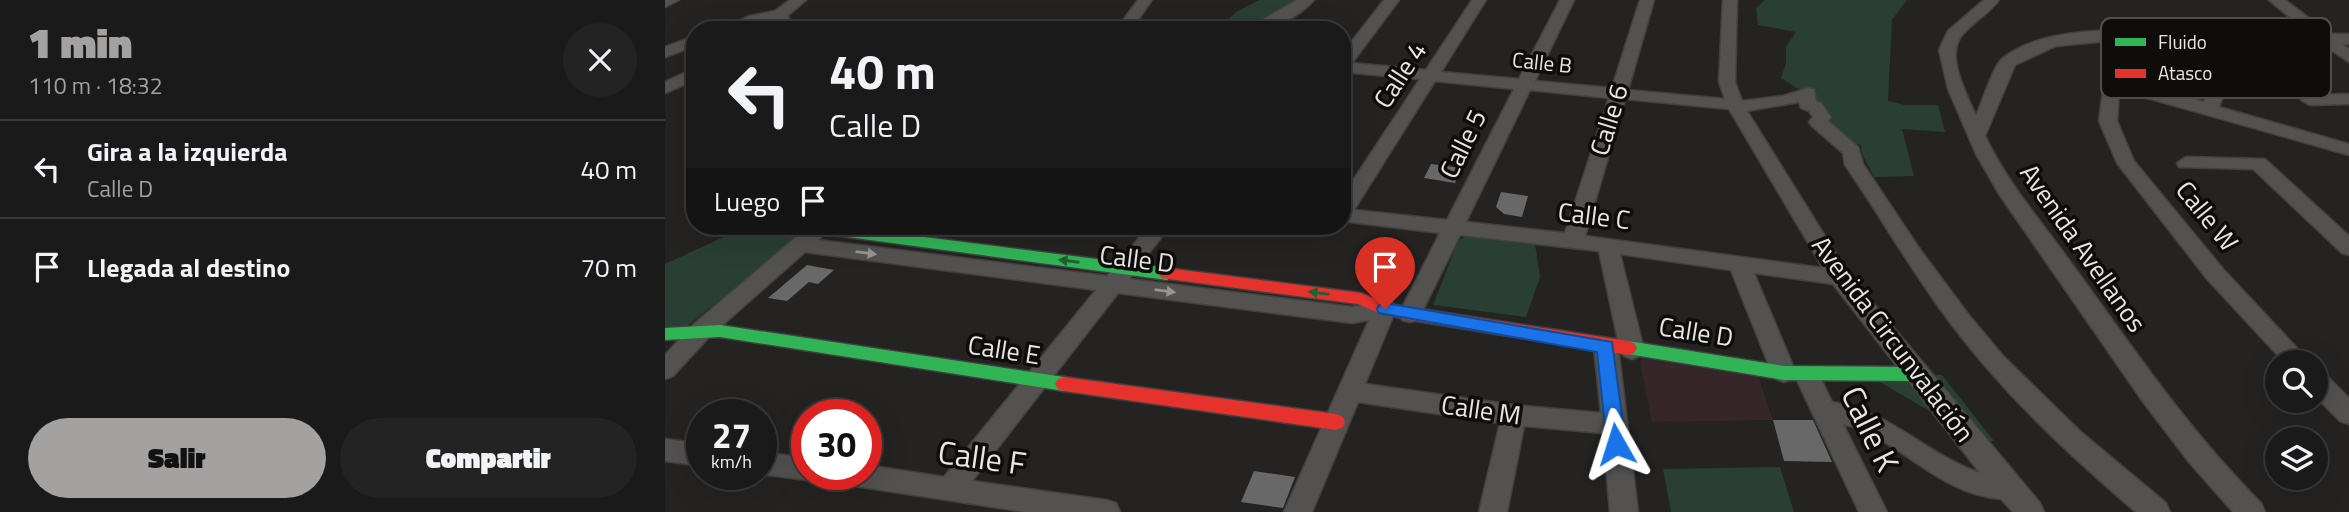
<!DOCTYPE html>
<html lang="es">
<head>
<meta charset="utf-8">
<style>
	:root { --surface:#1b1a1a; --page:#242323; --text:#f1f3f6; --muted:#a0a1a2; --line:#393839; --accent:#a3a2a1 }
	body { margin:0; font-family:"Titillium Web",sans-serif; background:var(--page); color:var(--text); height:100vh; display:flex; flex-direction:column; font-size:26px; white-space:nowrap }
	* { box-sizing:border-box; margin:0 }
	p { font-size:23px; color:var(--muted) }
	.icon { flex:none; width:38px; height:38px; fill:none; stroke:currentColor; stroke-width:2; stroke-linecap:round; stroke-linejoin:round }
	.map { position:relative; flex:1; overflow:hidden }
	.panel { display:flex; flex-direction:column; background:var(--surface); width:665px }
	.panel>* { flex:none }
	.hud { position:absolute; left:21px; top:21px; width:665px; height:214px; border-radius:28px; box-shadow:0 7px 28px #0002,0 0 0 2px var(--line); background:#1b1a1a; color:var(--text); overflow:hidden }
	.fabs { position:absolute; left:1600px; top:350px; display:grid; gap:14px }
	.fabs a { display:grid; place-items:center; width:63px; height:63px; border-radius:50%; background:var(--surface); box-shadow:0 7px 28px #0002,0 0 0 2px var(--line); font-size:35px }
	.speed { position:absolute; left:21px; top:399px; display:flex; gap:14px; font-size:35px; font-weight:700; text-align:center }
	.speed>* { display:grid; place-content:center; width:91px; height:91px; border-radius:50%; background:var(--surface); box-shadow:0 7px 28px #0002,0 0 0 2px var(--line); line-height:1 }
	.speed small { font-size:18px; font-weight:400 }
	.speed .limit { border:10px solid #d22; background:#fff; color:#111 }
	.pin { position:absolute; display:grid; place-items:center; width:60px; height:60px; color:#fff; margin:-72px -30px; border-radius:50% 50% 50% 0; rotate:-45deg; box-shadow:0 0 7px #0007 }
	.pin .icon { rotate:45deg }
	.me { position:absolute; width:77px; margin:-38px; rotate:354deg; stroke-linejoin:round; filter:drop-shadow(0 0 5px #0008) }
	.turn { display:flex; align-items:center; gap:24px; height:147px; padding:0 28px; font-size:32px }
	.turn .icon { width:91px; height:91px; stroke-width:2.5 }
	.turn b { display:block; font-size:49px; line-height:60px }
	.then { display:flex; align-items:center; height:66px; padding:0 28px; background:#0003; gap:14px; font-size:26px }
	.round { display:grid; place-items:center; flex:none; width:74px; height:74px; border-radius:37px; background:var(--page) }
	.headline { display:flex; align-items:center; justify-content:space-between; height:119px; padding:0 28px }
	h1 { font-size:42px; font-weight:800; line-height:52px; color:var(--accent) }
	.primary-button { display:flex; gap:14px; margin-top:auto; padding:14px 28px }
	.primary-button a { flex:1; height:80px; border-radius:42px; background:var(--accent); color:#111; font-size:28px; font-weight:800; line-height:80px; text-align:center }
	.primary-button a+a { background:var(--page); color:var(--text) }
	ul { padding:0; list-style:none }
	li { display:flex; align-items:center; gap:21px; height:98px; padding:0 28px; border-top:2px solid var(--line) }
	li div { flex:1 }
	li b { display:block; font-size:26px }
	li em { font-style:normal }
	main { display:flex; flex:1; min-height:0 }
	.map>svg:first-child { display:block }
</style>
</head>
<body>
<main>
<section class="panel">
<div class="headline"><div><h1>1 min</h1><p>110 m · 18:32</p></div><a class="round"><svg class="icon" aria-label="close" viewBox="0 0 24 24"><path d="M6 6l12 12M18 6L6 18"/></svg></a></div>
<ul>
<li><svg class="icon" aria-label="left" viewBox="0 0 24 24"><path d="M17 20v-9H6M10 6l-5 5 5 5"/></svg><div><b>Gira a la izquierda</b><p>Calle D</p></div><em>40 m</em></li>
<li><svg class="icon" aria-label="arrive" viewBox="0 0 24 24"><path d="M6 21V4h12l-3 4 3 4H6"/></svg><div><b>Llegada al destino</b></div><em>70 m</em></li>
</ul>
<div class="primary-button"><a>Salir</a><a>Compartir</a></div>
</section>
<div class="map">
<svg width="1684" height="512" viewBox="0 0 1684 512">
	<rect width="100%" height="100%" fill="#242322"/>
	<!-- commercial -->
	<path fill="#362529" d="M978 357 1090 366 1108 420 987 422 975 363Z"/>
	<!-- green -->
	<path fill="#293f33" d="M594 0H637C611 19 584 30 552 30L571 12Z
		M1100 0H1242L1227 20 1223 101 1240 105H1273L1280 132 1237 129 1249 176 1209 177 1197 154 1196 145C1172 143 1154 111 1143 91L1132 88 1116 78 1121 63V47L1131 32 1093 25 1091 8Z
		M76 226H148L22 326 0 333V264L61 236Z
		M801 236 870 244 875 277 861 317 768 305 793 241Z
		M1217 372 1277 375 1329 441H1316L1213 381Z
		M1115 467 1129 512H1006L998 469Z"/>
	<!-- building -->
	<path fill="#696869" d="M766 164 796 168 790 183 759 178Z
		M836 192 863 196 857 217 839 214 831 207Z
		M142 265 169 270 153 284 144 282 122 301 103 298Z
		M1108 420H1148L1167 462 1119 461Z
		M589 471 630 477 618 508 576 502Z"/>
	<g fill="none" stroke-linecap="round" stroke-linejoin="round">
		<defs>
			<path id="street" d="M0 0H14L0 7Z
				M125 0H141L122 16 128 23 124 30H112L110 20 74 30H52L85 16 110 11Z
				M473 0H487L466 30H451Z
				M632 0H649C631 20 606 30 580 30Z
				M719 0H734L687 63 761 70 807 0H821L776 72 854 79 895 0H909L870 81 947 88 975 0H989L963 90 1060 99 1054 82 1058 0H1072L1070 82 1077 101 1118 96 1143 88 1149 89 1151 101 1156 103 1166 117 1163 121 1193 147 1198 164 1254 248 1303 314 1338 356 1417 433 1501 503 1505 512H1471C1404 455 1340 395 1287 325 1248 274 1216 217 1180 165L1178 153 1147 126 1144 122 1148 117 1144 111 1136 108 1134 102 1082 111 1183 273 1375 503 1379 512H1348L1336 499C1270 493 1235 438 1178 424L1222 512H1194L1130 376 1133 369 1142 367 1151 369 1167 402C1224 410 1262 455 1315 473L1168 284 1089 273 1131 373 1127 379 1119 382 1111 379 1107 373 1066 270 955 254 979 350 975 356 967 359 959 356 955 350 934 251 795 235 753 320 745 322 737 320 734 314 775 233 677 221V197L755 79 677 72V54ZM770 81 849 89 782 220 689 210ZM865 90 944 98 900 233 801 222ZM960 99 1064 109 1158 268 920 236Z
				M1319 0H1334C1324 14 1309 21 1298 34 1279 55 1302 94 1311 116 1317 103 1328 66 1338 58 1384 21 1482 31 1538 32 1574 33 1609 34 1645 34L1604 0H1620L1665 34H1684V44H1677L1684 49V62L1657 44 1463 39 1391 46 1350 65 1320 136C1342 182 1374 219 1404 260 1465 344 1522 429 1596 503L1600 512H1568L1524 462 1476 399 1334 194 1311 154 1283 89 1274 50 1283 31Z
				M30 36V46L0 57V47Z
				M30 68V80L0 93V82Z
				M1558 68 1566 73 1554 107 1684 144V155L1454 90 1452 121 1469 161 1558 269 1645 362H1619L1542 279 1452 163 1434 121 1439 84C1467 72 1511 94 1539 102L1550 73Z
				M1684 94V104L1645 105 1636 100 1645 95Z
				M1521 157 1600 159 1684 236V255L1677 253 1588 169 1514 167 1512 163Z
				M144 226H166L153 240 442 276 484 226H505L464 279 687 307 720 301 728 303 731 309 700 384 849 405 936 413 929 347 933 341 941 338 949 341 953 347 973 512H945L938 433 859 426 842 512H814L835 423 693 402 647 512H619L704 320 687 323 453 293 307 481 441 500 451 503 455 512H361L183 485 174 482 170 474H201V465L279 477 431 290 140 252 44 337 8 376 0 379V355L28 325Z
				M1650 371 1659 373 1684 398V424L1675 421 1650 396Z
				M0 439 37 444V466L0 461Z
				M96 452 142 458V474H153L142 480 96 474Z"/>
			<path id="fast" d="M147 226H173L502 268 510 274 502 280 153 233 148 231Z
				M55 325 399 377 405 379 408 384 405 389 399 391 55 337 0 340V328Z
				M963 341 1119 366 1253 367 1259 369 1262 374 1259 379 1253 381 1119 380 957 353 954 348 957 343Z"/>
			<path id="jam" d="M502 268 696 293 723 304 963 341 969 343 972 348 969 353 963 355 745 320 714 313 693 304 496 278 494 274Z
				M399 377 671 414 678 417 680 422 678 427 671 430 399 391 393 389 390 384 393 379Z"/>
		</defs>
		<!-- street casing -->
		<use href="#street" stroke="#41413f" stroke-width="3"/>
		<!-- fast casing -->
		<use href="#fast" stroke="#41413f" stroke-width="3"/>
		<!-- jam casing -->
		<use href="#jam" stroke="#41413f" stroke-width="3"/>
		<!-- street -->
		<use href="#street" fill="#535251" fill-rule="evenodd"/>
		<!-- fast -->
		<use href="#fast" fill="#30b455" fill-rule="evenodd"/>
		<!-- jam -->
		<use href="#jam" fill="#e5322d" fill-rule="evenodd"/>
	</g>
	<!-- one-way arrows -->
	<defs><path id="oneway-solid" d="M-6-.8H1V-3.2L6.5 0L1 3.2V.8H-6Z" transform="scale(1.75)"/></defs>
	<g fill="#969594">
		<use href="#oneway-solid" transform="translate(201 253) rotate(7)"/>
		<use href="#oneway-solid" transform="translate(500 291) rotate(7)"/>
	</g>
	<g fill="#1f6030">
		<use href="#oneway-solid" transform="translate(404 261) rotate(-172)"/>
		<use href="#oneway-solid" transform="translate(654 293) rotate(-173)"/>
	</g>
	<!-- route -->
	<path fill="#1a73e8" stroke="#114b97" stroke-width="2" d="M720 303 947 342 961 444 958 449 951 452 944 449 942 444 932 352 714 313 712 309 714 305Z"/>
	<g text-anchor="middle" stroke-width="7" stroke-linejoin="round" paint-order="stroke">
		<!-- far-street labels -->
		<g font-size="21" fill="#e8e7e5" stroke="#0e0d0c">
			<text transform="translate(877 63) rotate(6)" y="7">Calle B</text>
		</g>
		<!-- street labels -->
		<g font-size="26" fill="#e8e7e5" stroke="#0e0d0c">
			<text transform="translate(735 75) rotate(-57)" y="9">Calle 4</text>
			<text transform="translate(944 120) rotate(-73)" y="9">Calle 6</text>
			<text transform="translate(798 144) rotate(-64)" y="9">Calle 5</text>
			<text transform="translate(929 216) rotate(7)" y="9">Calle C</text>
			<text transform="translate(1542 216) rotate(51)" y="9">Calle W</text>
			<text transform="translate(1418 248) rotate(55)" y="9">Avenida Avellanos</text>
			<text transform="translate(472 259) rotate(7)" y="9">Calle D</text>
			<text transform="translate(1031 332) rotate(9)" y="9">Calle D</text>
			<text transform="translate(1228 339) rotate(53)" y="9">Avenida Circunvalación</text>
			<text transform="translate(339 350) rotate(9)" y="9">Calle E</text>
			<text transform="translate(816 410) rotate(8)" y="9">Calle M</text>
		</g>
		<!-- near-street labels -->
		<g font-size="32" fill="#e8e7e5" stroke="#0e0d0c">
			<text transform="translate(1205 429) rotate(64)" y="11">Calle K</text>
			<text transform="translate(317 458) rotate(8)" y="11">Calle F</text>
		</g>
	</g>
	<!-- legend -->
	<rect x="1436" y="18" width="230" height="80" rx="10" fill="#0e0d0c" stroke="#4f4e4d" stroke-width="2"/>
	<rect x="1450" y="38" width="31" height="8" fill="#30b455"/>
	<rect x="1450" y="69" width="31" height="9" fill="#e5322d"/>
	<g font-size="19" fill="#e8e7e5">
		<text x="1493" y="49">Fluido</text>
		<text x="1493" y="80">Atasco</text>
	</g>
</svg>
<div class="fabs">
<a><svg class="icon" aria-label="search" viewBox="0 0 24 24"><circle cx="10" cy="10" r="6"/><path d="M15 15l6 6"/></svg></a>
<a><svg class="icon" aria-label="layers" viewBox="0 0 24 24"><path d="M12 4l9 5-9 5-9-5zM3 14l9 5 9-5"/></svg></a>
</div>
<div class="speed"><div>27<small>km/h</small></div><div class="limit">30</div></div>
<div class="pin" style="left:720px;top:309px;background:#d93025"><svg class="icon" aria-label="arrive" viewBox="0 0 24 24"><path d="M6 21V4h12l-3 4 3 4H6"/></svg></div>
<svg class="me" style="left:951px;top:444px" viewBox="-20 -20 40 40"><path d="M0-17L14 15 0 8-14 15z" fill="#1a73e8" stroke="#fff" stroke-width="4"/></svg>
<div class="hud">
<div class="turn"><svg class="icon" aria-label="left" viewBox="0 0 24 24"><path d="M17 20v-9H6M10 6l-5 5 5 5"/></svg><div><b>40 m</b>Calle D</div></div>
<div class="then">Luego<svg class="icon" aria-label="arrive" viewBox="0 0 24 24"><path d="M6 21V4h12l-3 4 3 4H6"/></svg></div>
</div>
</div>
</main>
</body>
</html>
